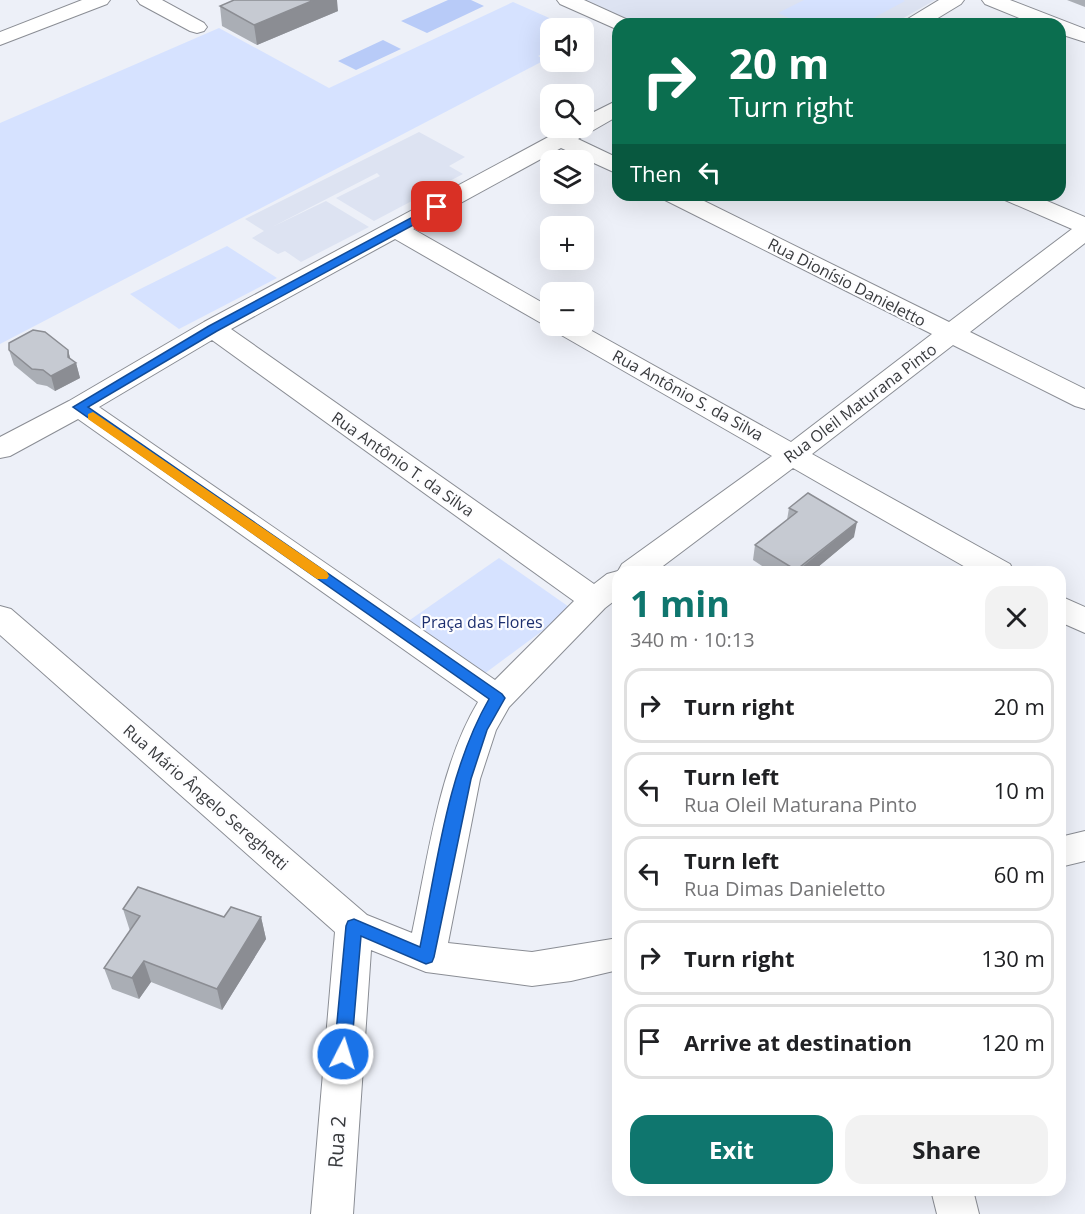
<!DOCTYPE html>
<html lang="en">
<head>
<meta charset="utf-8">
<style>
	:root { --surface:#fff; --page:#f2f2f2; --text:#202124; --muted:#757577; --line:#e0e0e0; --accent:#0f766e }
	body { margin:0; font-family:"Open Sans",sans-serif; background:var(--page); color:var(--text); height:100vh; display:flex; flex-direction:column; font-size:22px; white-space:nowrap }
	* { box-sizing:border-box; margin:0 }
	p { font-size:20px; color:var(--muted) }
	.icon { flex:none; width:33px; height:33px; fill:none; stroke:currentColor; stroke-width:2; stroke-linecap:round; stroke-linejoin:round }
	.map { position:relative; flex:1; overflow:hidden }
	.side { position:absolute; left:612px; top:566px; width:454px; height:630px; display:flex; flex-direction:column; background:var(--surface); border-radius:18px; box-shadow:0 6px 24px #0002 }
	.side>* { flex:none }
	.banner { position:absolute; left:612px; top:18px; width:454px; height:183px; border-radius:18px; box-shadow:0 6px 24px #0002; background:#0b6e4f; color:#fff; overflow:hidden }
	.controls { position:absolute; left:540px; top:18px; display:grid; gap:12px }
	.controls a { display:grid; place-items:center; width:54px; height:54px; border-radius:12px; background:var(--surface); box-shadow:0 6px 24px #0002; font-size:30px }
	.pin { position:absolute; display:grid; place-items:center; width:51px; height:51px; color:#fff; margin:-26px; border-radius:12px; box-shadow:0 3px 9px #0006 }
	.me { position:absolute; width:66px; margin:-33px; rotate:5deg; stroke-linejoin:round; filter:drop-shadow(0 0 4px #0008) }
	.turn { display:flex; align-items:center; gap:21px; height:126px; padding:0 18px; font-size:27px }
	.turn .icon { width:78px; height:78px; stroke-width:2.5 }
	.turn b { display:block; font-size:42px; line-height:51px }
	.then { display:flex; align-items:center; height:57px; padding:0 18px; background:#0003; gap:12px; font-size:22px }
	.round { display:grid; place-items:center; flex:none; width:63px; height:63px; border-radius:18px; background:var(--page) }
	.headline { display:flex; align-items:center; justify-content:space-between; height:102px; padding:0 18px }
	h1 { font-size:36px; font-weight:700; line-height:45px; color:var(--accent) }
	.action { display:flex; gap:12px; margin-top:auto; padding:12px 18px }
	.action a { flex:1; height:69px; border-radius:18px; background:var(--accent); color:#fff; font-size:24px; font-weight:700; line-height:69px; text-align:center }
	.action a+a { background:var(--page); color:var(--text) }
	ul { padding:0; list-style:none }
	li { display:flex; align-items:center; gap:18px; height:75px; margin:0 12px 9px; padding:0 6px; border:3px solid var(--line); border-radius:18px }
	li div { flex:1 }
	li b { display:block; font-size:22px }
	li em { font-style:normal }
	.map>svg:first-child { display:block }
</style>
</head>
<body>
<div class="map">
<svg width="1085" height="1214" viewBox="0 0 1085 1214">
	<rect width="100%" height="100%" fill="#edf0f8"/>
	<!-- built -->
	<path fill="#dde3f2" d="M581 0H935L893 24H635Z
		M419 132 465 157 449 166 463 174 374 221 336 198 380 176 377 173 272 227 326 201 369 227 301 262 285 251 278 254 252 238 264 231 245 219Z"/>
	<!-- green -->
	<path fill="#d6e2ff" d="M804 0H903L905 1 862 24H802L778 13Z
		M513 2 572 28H550V50L538 56 545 60 0 344V123L219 28 329 88Z
		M227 246 277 278 179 329 130 294Z
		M499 558 572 609 480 677 407 622Z"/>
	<!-- water -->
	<path fill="#b8cbf8" d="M448 0H471L484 6 427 33 401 21Z
		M383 40 401 49 356 70 338 61Z"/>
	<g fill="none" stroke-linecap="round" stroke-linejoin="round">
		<defs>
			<path id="street" d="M82 0H110L107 4 0 45V32Z
				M137 0H162L204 23 207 27 204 31 197 33 190 31 140 4Z
				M557 0H584L628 20 631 24H618V29L614 28 560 4Z
				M939 0H964L961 4 928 24H903L906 20Z
				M982 0H1010L1085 29V42L1060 34V24H1034L985 4Z
				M618 100V116L578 139 618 158V174L561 148 413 229 550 307V325L541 323 395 239 231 329 594 584 607 574 618 571 622 564 772 456 556 332 552 326H583L791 442 932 334 665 200 661 195H692L949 322 1072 229 1005 200 1001 195H1033L1085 217V243L970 332 1085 389V409L1075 406 953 345 812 454 1010 564 1014 572H974L793 468 655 572H618V598L605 608 509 707 496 730 480 779 448 943 532 952 618 938V970L571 981 532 986 426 972 371 950 353 1214H311L335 932 0 635V606L11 609 367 915 412 933C428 858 439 767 478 702L78 419 10 456 0 458V437L69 401 204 322 565 128H584V117ZM212 340 574 601 495 680 99 407Z
				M1060 596 1085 607V633L1060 622Z
				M1085 831V861L1060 867V837Z
				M931 1190H973L979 1214H937Z"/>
		</defs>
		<!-- street casing -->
		<use href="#street" stroke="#8a8d94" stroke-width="2"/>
		<!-- street -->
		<use href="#street" fill="#fff" fill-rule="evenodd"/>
	</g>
	<!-- wall -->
	<path fill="#aaaeb5" d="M1067 0H1085V7Z
		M220 6 338 11 257 45 222 26Z
		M9 350H68L70 359 76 363 80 378 55 391 47 386 37 384 14 365Z
		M789 508 854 537 812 572H771L753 560 755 545 787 520Z
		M123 909 224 917H261L266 939 222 1010 151 982 139 999 112 989 104 968 130 931Z"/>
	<!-- shaded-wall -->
	<path fill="#8b8d93" d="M314 0H337L338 11 257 45 254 25Z
		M68 350 72 365 76 363 80 378 55 391 51 376 68 357Z
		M857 522 854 537 812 572H796Z
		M261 917 266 939 222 1010 217 989Z
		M144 961 151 982 139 999 132 978Z"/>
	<!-- building -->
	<path fill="#c6cad2" stroke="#8b8d93" stroke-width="1.5" d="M234 0H314L254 25 220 6Z
		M33 330 45 332 68 350V357L76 363 51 376 43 370 32 369 9 350V343Z
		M808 493 857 522 796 570 755 545 797 512 789 508Z
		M138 887 224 917 231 907 261 917 217 989 144 961 132 978 104 968 140 916 123 909Z"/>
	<!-- route -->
	<path fill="#1a73e8" stroke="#114b97" stroke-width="1.5" d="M437 204 441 205V210L217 331 88 407 502 694 505 698 487 730 471 779 434 957 432 962 426 964 361 936 351 1054 349 1060 343 1062 337 1060 334 1054 346 926 348 921 354 919 420 947C437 865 447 772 489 699L73 407 209 326Z"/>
	<!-- slow -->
	<path fill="#f59e0b" d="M93 412 327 572 329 576 327 579H317L88 419V414Z"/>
	<g text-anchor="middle" stroke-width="4.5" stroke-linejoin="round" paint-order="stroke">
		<!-- street labels -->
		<g font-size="16" fill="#383a3d" stroke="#fdfdff">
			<text transform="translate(847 282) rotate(27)" y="6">Rua Dionísio Danieletto</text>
			<text transform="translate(688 395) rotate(29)" y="6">Rua Antônio S. da Silva</text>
			<text transform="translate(860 403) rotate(-37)" y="6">Rua Oleil Maturana Pinto</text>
			<text transform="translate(403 464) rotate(35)" y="6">Rua Antônio T. da Silva</text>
			<text transform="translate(206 797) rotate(41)" y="6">Rua Mário Ângelo Sereghetti</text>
		</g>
		<!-- park labels -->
		<g font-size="16" fill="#1c2f6f" stroke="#fdfdff">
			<text x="482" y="628">Praça das Flores</text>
		</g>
		<!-- near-street labels -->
		<g font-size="20" fill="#383a3d" stroke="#fdfdff">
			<text transform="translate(337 1142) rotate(-86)" y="7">Rua 2</text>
		</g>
	</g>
</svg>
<div class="controls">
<a><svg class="icon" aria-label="sound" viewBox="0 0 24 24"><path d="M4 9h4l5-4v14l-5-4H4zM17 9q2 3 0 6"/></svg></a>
<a><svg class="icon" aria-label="search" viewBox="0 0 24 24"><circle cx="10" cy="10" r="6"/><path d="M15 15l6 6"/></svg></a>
<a><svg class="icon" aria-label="layers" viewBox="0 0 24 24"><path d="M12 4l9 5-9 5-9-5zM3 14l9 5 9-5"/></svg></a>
<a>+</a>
<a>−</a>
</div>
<div class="pin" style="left:437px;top:207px;background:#d93025"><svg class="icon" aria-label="arrive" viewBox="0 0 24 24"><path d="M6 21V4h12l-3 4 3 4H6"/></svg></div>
<svg class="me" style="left:343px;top:1054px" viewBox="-20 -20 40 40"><circle r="17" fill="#1a73e8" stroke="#fff" stroke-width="3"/><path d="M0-11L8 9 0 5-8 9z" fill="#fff"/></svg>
<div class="banner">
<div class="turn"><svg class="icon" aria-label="right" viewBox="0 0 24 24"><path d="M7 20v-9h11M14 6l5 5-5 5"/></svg><div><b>20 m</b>Turn right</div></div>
<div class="then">Then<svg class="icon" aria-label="left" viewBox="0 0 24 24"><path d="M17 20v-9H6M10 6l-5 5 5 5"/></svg></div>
</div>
<section class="side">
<div class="headline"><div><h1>1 min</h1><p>340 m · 10:13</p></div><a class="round"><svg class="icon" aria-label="close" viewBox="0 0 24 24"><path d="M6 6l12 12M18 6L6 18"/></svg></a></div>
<ul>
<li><svg class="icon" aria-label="right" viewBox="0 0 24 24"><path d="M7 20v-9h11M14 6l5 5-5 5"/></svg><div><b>Turn right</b></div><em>20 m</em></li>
<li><svg class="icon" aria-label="left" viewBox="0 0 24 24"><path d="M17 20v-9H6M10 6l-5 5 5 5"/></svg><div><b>Turn left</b><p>Rua Oleil Maturana Pinto</p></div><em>10 m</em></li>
<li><svg class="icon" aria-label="left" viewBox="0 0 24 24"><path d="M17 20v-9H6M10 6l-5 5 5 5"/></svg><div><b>Turn left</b><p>Rua Dimas Danieletto</p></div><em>60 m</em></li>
<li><svg class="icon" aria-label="right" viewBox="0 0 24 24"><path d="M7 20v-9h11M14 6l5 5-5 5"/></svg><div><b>Turn right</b></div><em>130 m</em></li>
<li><svg class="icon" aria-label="arrive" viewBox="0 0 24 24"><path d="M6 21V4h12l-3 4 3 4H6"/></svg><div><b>Arrive at destination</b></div><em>120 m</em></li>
</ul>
<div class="action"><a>Exit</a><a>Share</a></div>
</section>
</div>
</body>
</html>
